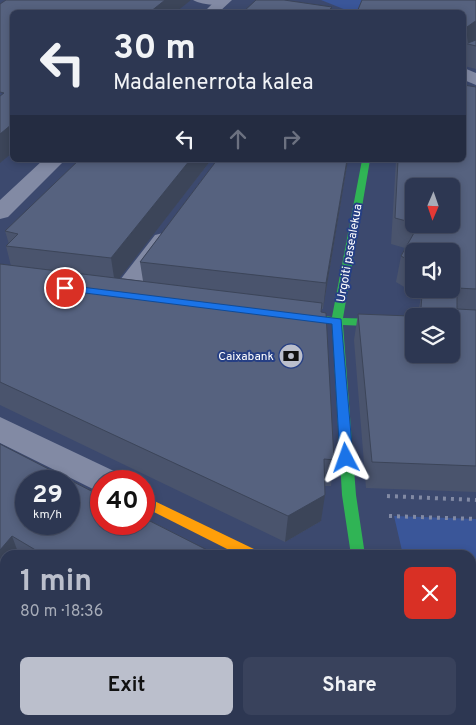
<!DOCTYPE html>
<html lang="en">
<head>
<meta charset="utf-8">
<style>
	:root { --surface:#2d3752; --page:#39425c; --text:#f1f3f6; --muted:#a7acb8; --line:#485169; --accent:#bbbfcc }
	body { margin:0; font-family:Overpass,sans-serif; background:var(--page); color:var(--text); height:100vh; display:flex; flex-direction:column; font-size:19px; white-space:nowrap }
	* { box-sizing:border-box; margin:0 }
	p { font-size:16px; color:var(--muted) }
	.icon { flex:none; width:28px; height:28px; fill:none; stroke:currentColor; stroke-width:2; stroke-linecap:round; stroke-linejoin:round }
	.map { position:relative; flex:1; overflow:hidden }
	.drawer { position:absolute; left:0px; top:550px; width:476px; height:175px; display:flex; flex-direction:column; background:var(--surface); border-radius:15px 15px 0 0; box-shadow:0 2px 8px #0003,0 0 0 1px var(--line) }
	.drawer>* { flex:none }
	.top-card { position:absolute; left:10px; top:10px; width:456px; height:152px; border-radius:8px; box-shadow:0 2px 8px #0003,0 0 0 1px var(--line); background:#2d3752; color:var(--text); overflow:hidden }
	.needle { width:32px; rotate:182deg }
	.buttons { position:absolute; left:405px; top:178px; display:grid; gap:10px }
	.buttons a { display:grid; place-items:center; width:55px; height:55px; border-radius:8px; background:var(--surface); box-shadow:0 2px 8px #0003,0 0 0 1px var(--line); font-size:25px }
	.speed { position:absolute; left:15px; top:470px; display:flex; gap:10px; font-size:25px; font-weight:700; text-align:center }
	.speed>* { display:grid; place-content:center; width:65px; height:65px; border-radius:50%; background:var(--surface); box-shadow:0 2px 8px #0003,0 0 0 1px var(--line); line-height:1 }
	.speed small { font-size:12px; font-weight:400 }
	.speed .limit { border:8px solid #d22; background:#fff; color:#111 }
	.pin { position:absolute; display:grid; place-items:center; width:42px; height:42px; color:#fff; margin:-21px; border:2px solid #fff; border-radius:50%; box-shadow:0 1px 5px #0007 }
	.me { position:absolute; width:55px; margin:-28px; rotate:356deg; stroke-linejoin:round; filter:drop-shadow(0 0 4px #0008) }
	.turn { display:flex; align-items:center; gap:18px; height:105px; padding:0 20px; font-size:22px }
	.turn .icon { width:65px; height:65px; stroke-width:2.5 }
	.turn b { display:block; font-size:35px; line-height:42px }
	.lanes { display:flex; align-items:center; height:48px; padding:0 20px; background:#0003; justify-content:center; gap:25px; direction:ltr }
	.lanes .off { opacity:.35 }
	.round { display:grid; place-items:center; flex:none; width:52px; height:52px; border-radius:8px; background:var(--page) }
	.head { display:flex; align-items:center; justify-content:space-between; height:85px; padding:0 20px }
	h1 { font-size:30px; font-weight:700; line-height:38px; color:var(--accent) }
	.primary-button { display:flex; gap:10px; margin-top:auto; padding:10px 20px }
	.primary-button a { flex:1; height:58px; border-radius:8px; background:var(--accent); color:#111; font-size:20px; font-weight:700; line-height:58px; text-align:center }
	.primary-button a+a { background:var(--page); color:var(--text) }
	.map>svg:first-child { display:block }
</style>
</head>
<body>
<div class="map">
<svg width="476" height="725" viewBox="0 0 476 725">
	<rect width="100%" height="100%" fill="#3c496e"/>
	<!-- green -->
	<path fill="#3a5699" d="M321 0H367L418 12H351Z
		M394 516 476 519V679H471V555H403Z"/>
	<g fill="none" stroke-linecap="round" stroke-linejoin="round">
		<!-- path -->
		<path stroke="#828aa4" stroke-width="4" stroke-dasharray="3 5" stroke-linecap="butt" d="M387 496 476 500
			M389 516 476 519"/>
		<!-- lane -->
		<path fill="#828aa4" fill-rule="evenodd" d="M193 0H216L225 3C218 7 200 4 193 0Z"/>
		<!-- street -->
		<path fill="#828aa4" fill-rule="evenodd" d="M216 0H232L219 12H204Z
			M464 68 476 73V85L464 80Z
			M43 160H65L8 217 0 219V200Z
			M163 233 171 235 175 240 131 301 122 303 113 301 109 295 113 289 155 235Z
			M0 417 116 472 121 481H101V493L0 443Z
			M367 720H407L408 725H368Z"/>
		<!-- fast -->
		<path fill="#30b455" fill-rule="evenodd" d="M362 160H370L343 318 414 320V328L343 325 356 495 365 555H351L342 495 332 324 289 320 284 316 289 312 332 317Z"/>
		<!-- slow -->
		<path fill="#ff9f0a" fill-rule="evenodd" d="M144 496 258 551 260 555H239L144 507Z"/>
	</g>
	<!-- wall -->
	<path fill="#4a546d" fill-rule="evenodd" d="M476 0V69L464 66V12Z
		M476 87V492L366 488 354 340 358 314 410 316 419 308 421 297 396 282 401 256 405 248 391 244 396 160H464ZM414 186 451 224H414ZM414 251 451 289H414Z
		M79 160H211L119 278 143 281 140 262 217 160H348L323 309H322L321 312 334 460 331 486H324L321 521 285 542 0 405V264L11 266 6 246 9 244 5 231Z
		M0 444 217 555H5V582L0 588Z
		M442 720H471L476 725H443Z"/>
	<!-- shaded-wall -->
	<path fill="#3c4559" d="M165 0H191L176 12H150Z
		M332 7 331 12H327Z
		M476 21V42L464 43 467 27 474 22Z
		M12 124V153L0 163V134Z
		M190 160H211L115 284 111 258Z
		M347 160H348L323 309 326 283Z
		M325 495 321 521 285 542 288 516Z
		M12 536 19 555H5V582L0 588V550Z
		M31 720H53L50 725H28Z"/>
	<!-- building -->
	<path fill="#56627f" stroke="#3c4559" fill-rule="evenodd" d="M6 0H165L150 12H12V124L0 134V96L4 93 0 92V4Z
		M256 0H284L332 7 327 12H243Z
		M362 0H476V21L474 22 467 27 468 43 476 40V46L464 43V12H357Z
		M464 85 476 87V289L457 288V309L476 310V466L372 462 358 314 410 316 415 308H421L422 295 425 289H451V251H414V263L401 256 419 224H416H451V186H414V223L395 218 398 160H464ZM414 316H451V354H414Z
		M79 160H190L111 258 6 246 18 234 5 231Z
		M217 160H347L326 283 140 262Z
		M0 264 322 303 321 312 326 313 334 460 324 459 325 495 288 516 0 382Z
		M0 444 101 496V524H144V518L217 555H44L12 536 0 550ZM26 481H69V524H26Z
		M0 617 5 619V720H31L28 725H0Z
		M471 665H476V725H453L452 720H471Z
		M227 720H336L337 725H228Z"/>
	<!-- route -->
	<path fill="#1a73e8" stroke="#114b97" d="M65 285 341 319 353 458 351 461H342L340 458 332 324 61 290 60 288Z"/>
	<!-- icons -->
	<defs>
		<symbol id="bank-disc" viewBox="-11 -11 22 22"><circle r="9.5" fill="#bbbfcc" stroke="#263f84"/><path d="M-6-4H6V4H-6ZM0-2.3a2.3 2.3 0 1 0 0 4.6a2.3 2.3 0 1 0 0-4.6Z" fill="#111"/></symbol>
	</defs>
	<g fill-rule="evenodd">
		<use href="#bank-disc" x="277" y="342" width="28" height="28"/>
	</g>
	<g text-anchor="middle" stroke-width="4" stroke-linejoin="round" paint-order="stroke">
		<!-- street labels -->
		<g font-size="12" fill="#fff" stroke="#263f84">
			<text transform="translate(349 253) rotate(-80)" y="4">Urgoiti pasealekua</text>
		</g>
		<!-- poi labels -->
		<g font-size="12" fill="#fff" stroke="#263f84" text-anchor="end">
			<text x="274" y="360">Caixabank</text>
		</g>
	</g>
</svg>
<div class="buttons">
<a><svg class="needle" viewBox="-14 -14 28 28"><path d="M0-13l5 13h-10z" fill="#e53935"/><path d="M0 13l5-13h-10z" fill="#a7acb8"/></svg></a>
<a><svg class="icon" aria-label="sound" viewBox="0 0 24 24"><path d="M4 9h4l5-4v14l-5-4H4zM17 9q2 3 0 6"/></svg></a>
<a><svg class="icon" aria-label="layers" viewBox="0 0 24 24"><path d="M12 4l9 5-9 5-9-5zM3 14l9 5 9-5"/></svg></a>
</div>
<div class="speed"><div>29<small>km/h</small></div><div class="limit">40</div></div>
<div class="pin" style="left:65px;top:288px;background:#d93025"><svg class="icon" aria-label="arrive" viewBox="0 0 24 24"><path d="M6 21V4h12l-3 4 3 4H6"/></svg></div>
<svg class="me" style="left:346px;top:458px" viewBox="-20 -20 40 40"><path d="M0-17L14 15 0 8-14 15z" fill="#1a73e8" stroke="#fff" stroke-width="4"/></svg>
<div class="top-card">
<div class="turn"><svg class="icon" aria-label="left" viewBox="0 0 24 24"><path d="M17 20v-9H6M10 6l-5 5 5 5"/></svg><div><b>30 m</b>Madalenerrota kalea</div></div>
<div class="lanes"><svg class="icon" aria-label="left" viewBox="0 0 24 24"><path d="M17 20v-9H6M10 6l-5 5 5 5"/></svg><svg class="icon off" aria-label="ahead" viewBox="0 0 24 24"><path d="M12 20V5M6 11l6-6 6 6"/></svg><svg class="icon off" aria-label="right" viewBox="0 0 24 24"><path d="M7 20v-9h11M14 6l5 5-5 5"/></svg></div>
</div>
<section class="drawer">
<div class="head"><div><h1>1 min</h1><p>80 m · 18:36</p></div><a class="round" style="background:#d93025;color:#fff"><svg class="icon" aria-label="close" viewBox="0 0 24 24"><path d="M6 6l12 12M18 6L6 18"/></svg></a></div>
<div class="primary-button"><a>Exit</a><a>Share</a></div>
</section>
</div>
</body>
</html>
